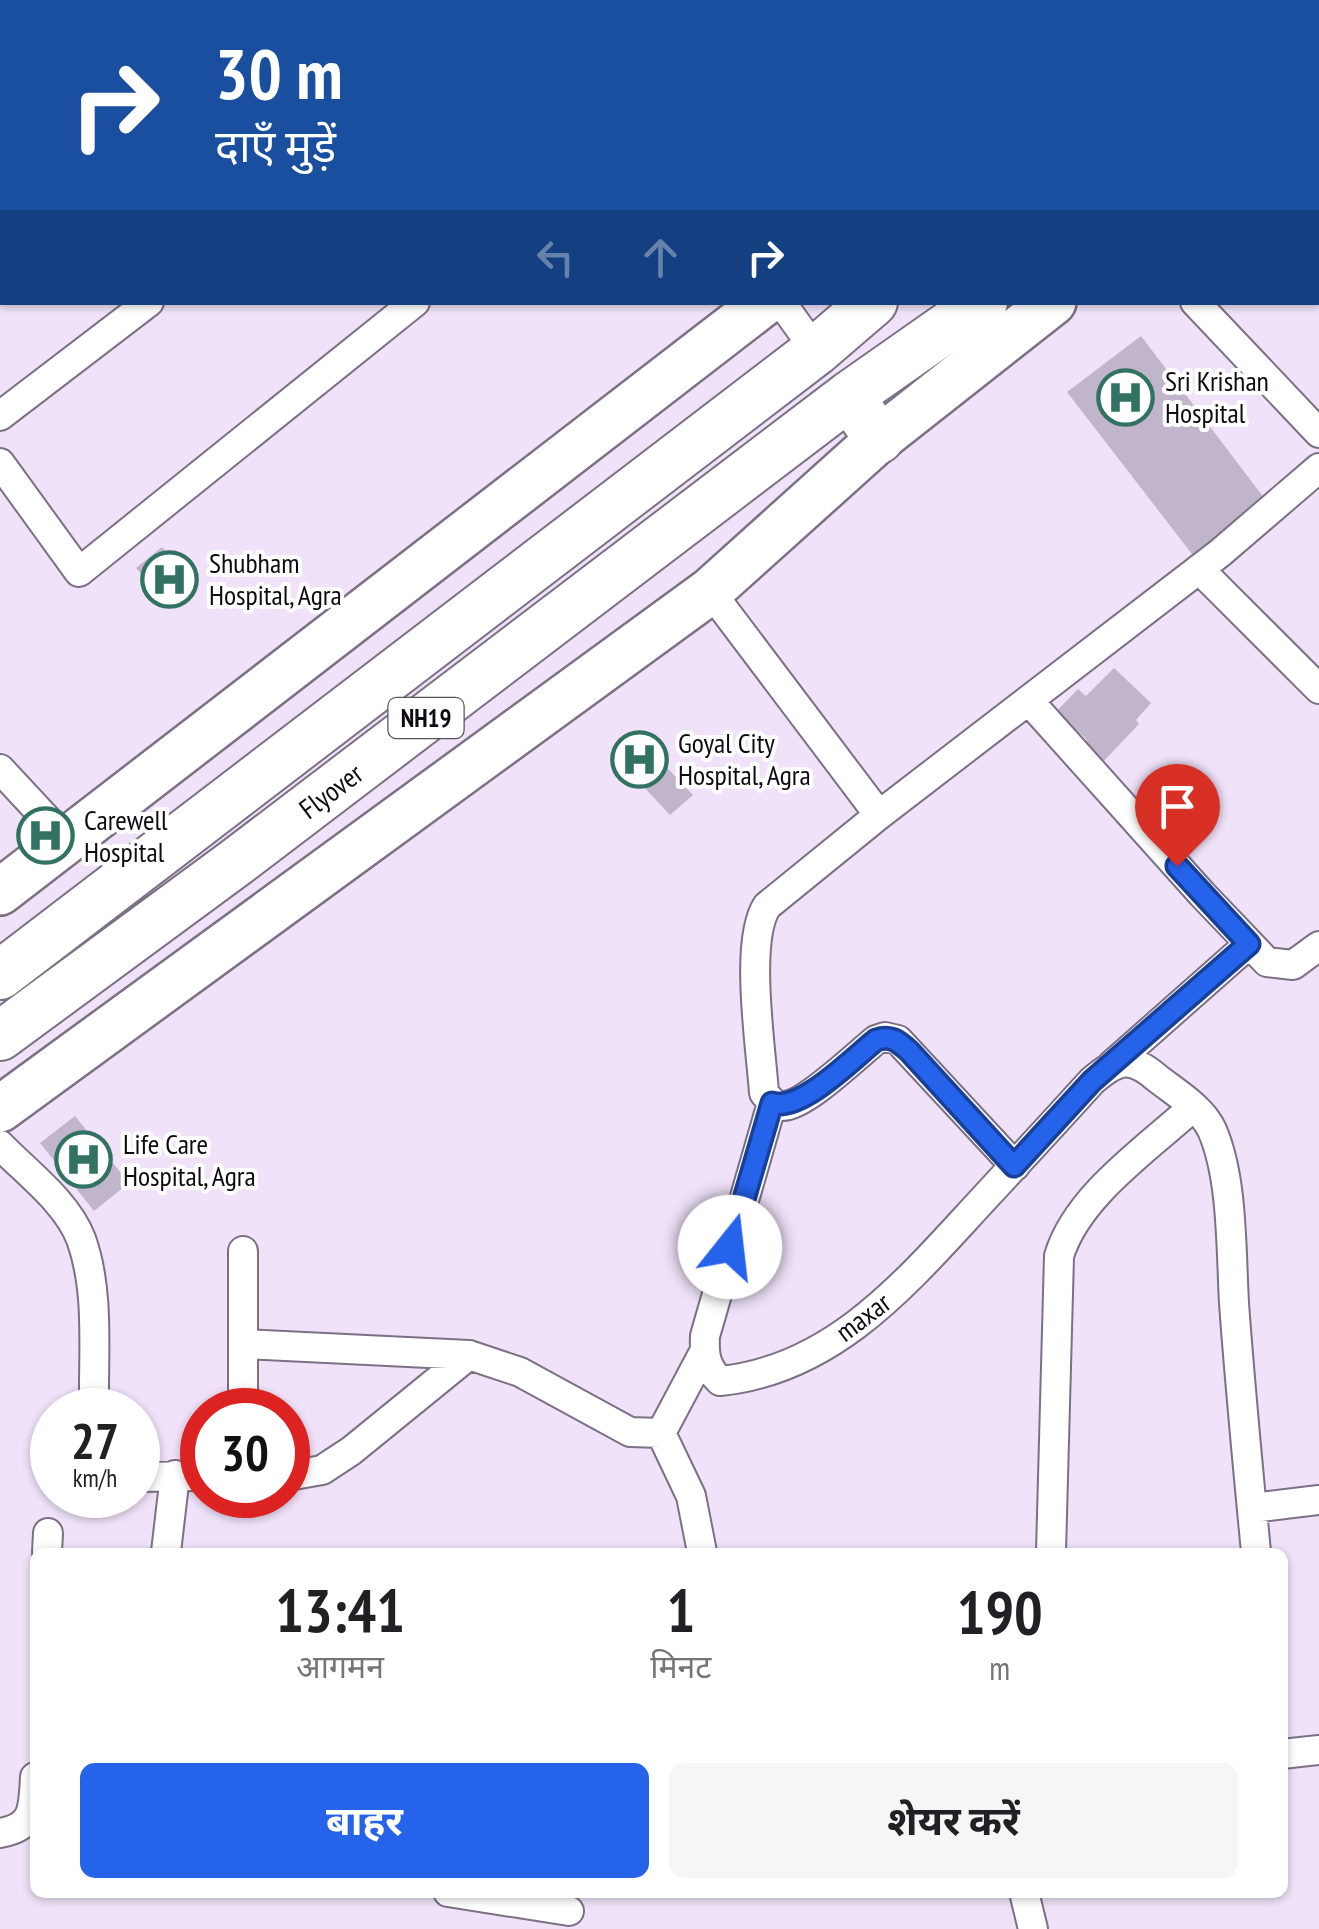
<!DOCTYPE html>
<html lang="hi">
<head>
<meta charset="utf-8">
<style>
	:root { --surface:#fff; --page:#f6f6f6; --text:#202124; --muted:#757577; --accent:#2563eb }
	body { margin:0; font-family:"PT Sans Narrow","Noto Sans Devanagari",sans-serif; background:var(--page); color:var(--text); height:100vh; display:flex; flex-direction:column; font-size:38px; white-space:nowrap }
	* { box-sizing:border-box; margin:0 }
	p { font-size:32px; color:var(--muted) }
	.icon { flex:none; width:55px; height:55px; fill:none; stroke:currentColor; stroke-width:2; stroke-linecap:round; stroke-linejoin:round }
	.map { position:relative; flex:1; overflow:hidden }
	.side { position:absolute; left:30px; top:1548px; width:1258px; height:350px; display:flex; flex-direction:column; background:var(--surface); border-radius:15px; box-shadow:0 2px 8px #0004 }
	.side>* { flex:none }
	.hud { position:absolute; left:0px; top:0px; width:1320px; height:305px; box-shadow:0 2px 8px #0004; background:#1a4fa0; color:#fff; overflow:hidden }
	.speed { position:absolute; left:30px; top:1388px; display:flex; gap:20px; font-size:50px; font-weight:700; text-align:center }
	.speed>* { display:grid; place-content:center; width:130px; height:130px; border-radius:50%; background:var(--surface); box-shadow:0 2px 8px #0004; line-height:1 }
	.speed small { font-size:25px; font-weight:400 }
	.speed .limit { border:15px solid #d22; background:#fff; color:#111 }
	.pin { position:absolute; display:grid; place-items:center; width:85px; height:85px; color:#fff; margin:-102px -42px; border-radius:50% 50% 50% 0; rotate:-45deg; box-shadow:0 0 10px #0007 }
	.pin .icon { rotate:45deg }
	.me { position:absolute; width:110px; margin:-55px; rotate:16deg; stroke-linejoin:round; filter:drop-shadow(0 0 8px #0008) }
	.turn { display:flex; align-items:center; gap:35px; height:210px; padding:0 50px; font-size:45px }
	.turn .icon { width:130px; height:130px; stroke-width:2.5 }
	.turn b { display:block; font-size:70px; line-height:85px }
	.lanes { display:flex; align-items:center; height:95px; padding:0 50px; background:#0003; justify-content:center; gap:50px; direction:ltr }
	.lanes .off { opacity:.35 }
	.eta { display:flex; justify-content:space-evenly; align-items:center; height:170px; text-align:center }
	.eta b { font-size:60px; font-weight:700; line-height:70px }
	.action { display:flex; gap:20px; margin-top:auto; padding:20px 50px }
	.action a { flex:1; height:115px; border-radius:15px; background:var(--accent); color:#fff; font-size:40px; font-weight:700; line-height:115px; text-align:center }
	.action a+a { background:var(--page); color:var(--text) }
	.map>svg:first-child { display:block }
</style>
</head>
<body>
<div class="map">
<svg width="1319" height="1929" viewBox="0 0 1319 1929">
	<rect width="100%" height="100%" fill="#efe2f9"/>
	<!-- building -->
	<path fill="#c1b5cb" d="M1141 336 1268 503 1195 558 1067 392Z
		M162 547 194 585 168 605 136 568Z
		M1114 668 1151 703 1136 720 1139 724 1100 765 1081 747 1087 740 1067 721 1065 724 1054 714 1078 689 1086 696Z
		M636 735 693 795 670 815 614 755Z
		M75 1116 129 1183 94 1211 40 1143Z"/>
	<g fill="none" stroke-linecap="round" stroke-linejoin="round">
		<defs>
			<path id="minor" d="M236 0 238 2
				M535 0 537 2
				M0 138 2 136
				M781 302 816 351
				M1195 302 1319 433
				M0 416 149 302
				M0 463 79 572 415 302
				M1199 569 1319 689
				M710 591 879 815 1220 553 1319 468
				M1029 701 1202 894 1267 962 1293 965 1319 946
				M0 769 67 841
				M879 815 767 906C744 941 761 1048 764 1093 769 1099 774 1106 783 1106 805 1106 857 1055 876 1040L885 1037 898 1040 1015 1166
				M1112 1065 1249 944
				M772 1103 705 1336C704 1356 706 1367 720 1381 833 1370 906 1283 978 1205 1016 1164 1054 1123 1092 1081 1118 1059 1130 1055 1157 1078 1176 1093 1202 1108 1212 1130 1233 1178 1231 1250 1234 1303 1240 1386 1248 1469 1256 1552
				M0 1145C27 1173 67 1202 81 1239 100 1291 93 1355 94 1410
				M243 1344 469 1355 520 1372 630 1432 661 1433 691 1496 702 1552
				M243 1410V1251
				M661 1433 704 1352
				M288 1476 322 1470 351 1451 469 1355
				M138 1477 202 1476
				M1252 1508 1319 1500
				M47 1552 48 1533
				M166 1552 175 1475
				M1051 1552 1059 1256C1077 1196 1147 1149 1193 1107
				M1282 1754 1319 1750
				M0 1833C35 1827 33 1808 35 1777
				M448 1892 569 1911
				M1024 1892 1033 1929"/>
			<path id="primary" d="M1146 2 1149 0
				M1318 89 1319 88
				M0 892 765 302
				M0 1109 710 591 879 439 1053 302"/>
			<path id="trunk" d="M1234 2 1237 0
				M1318 40 1319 38
				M849 396 879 439
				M0 975 816 351 873 302
				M0 1036 235 863 849 396 983 302"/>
		</defs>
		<!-- minor casing -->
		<use href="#minor" stroke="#7b7084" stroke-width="32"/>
		<!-- primary casing -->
		<use href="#primary" stroke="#7b7084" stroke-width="50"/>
		<!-- trunk casing -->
		<use href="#trunk" stroke="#7b7084" stroke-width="52"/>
		<!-- minor -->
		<use href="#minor" stroke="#fff" stroke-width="28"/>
		<!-- primary -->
		<use href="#primary" stroke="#fff" stroke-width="45"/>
		<!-- trunk -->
		<use href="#trunk" stroke="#fff" stroke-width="48"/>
	</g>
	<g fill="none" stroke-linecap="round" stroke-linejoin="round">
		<defs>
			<path id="route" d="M730 1247 772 1103C801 1112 852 1059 876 1040 891 1035 898 1041 909 1051L1014 1166 1092 1081 1249 944 1177 866"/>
		</defs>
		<!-- route casing -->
		<use href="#route" stroke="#184099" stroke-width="25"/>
		<!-- route -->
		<use href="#route" stroke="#2563eb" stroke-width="18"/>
	</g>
	<!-- icons -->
	<defs>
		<symbol id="hospital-ring" viewBox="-11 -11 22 22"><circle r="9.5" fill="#fff" stroke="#317262" stroke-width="1.5"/><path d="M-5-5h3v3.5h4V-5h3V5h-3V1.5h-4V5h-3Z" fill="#317262"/></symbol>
	</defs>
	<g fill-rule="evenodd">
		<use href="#hospital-ring" x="1094" y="366" width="63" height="63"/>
		<use href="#hospital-ring" x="138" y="548" width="63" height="63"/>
		<use href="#hospital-ring" x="608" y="728" width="63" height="63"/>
		<use href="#hospital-ring" x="14" y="804" width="63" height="63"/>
		<use href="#hospital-ring" x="52" y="1128" width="63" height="63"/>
	</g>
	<g text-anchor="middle" stroke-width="8" stroke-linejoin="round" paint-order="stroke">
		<!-- shield labels -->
		<rect fill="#fff" stroke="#575459" stroke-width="2.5" x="388.5" y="698" width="75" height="40" rx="8"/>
		<g font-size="25" font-weight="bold" fill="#0f0a12">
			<text x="426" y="727">NH19</text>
		</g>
		<!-- poi labels -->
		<g font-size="28" fill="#0f0a12" stroke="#fff" text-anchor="start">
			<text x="1165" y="391">Sri Krishan<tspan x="1165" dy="32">Hospital</tspan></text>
			<text x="209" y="573">Shubham<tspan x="209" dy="32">Hospital, Agra</tspan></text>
			<text x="678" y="753">Goyal City<tspan x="678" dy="32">Hospital, Agra</tspan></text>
			<text x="84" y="830">Carewell<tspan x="84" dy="32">Hospital</tspan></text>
			<text x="123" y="1154">Life Care<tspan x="123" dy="32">Hospital, Agra</tspan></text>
		</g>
		<!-- street labels -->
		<g font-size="28" fill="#0f0a12" stroke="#fff">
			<text transform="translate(331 791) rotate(-37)" y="10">Flyover</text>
			<text transform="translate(863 1317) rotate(-37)" y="10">maxar</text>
		</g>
	</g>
</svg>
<div class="speed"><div>27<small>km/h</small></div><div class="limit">30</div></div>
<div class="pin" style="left:1177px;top:866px;background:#d93025"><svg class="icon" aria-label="arrive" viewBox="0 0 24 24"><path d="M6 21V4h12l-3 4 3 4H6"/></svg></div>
<svg class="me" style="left:730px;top:1247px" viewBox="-20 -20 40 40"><circle r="19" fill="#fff"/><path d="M0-13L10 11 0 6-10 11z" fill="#2563eb"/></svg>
<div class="hud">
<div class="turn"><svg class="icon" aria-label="right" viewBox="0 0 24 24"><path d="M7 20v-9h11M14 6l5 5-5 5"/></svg><div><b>30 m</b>दाएँ मुड़ें</div></div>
<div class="lanes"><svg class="icon off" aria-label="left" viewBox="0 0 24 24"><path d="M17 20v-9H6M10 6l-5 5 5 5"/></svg><svg class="icon off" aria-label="ahead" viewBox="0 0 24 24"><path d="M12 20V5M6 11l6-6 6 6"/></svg><svg class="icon" aria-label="right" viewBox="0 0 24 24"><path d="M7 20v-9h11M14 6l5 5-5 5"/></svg></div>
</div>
<section class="side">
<div class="eta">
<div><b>13:41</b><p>आगमन</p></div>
<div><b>1</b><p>मिनट</p></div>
<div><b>190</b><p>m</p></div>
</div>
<div class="action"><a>बाहर</a><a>शेयर करें</a></div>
</section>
</div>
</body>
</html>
